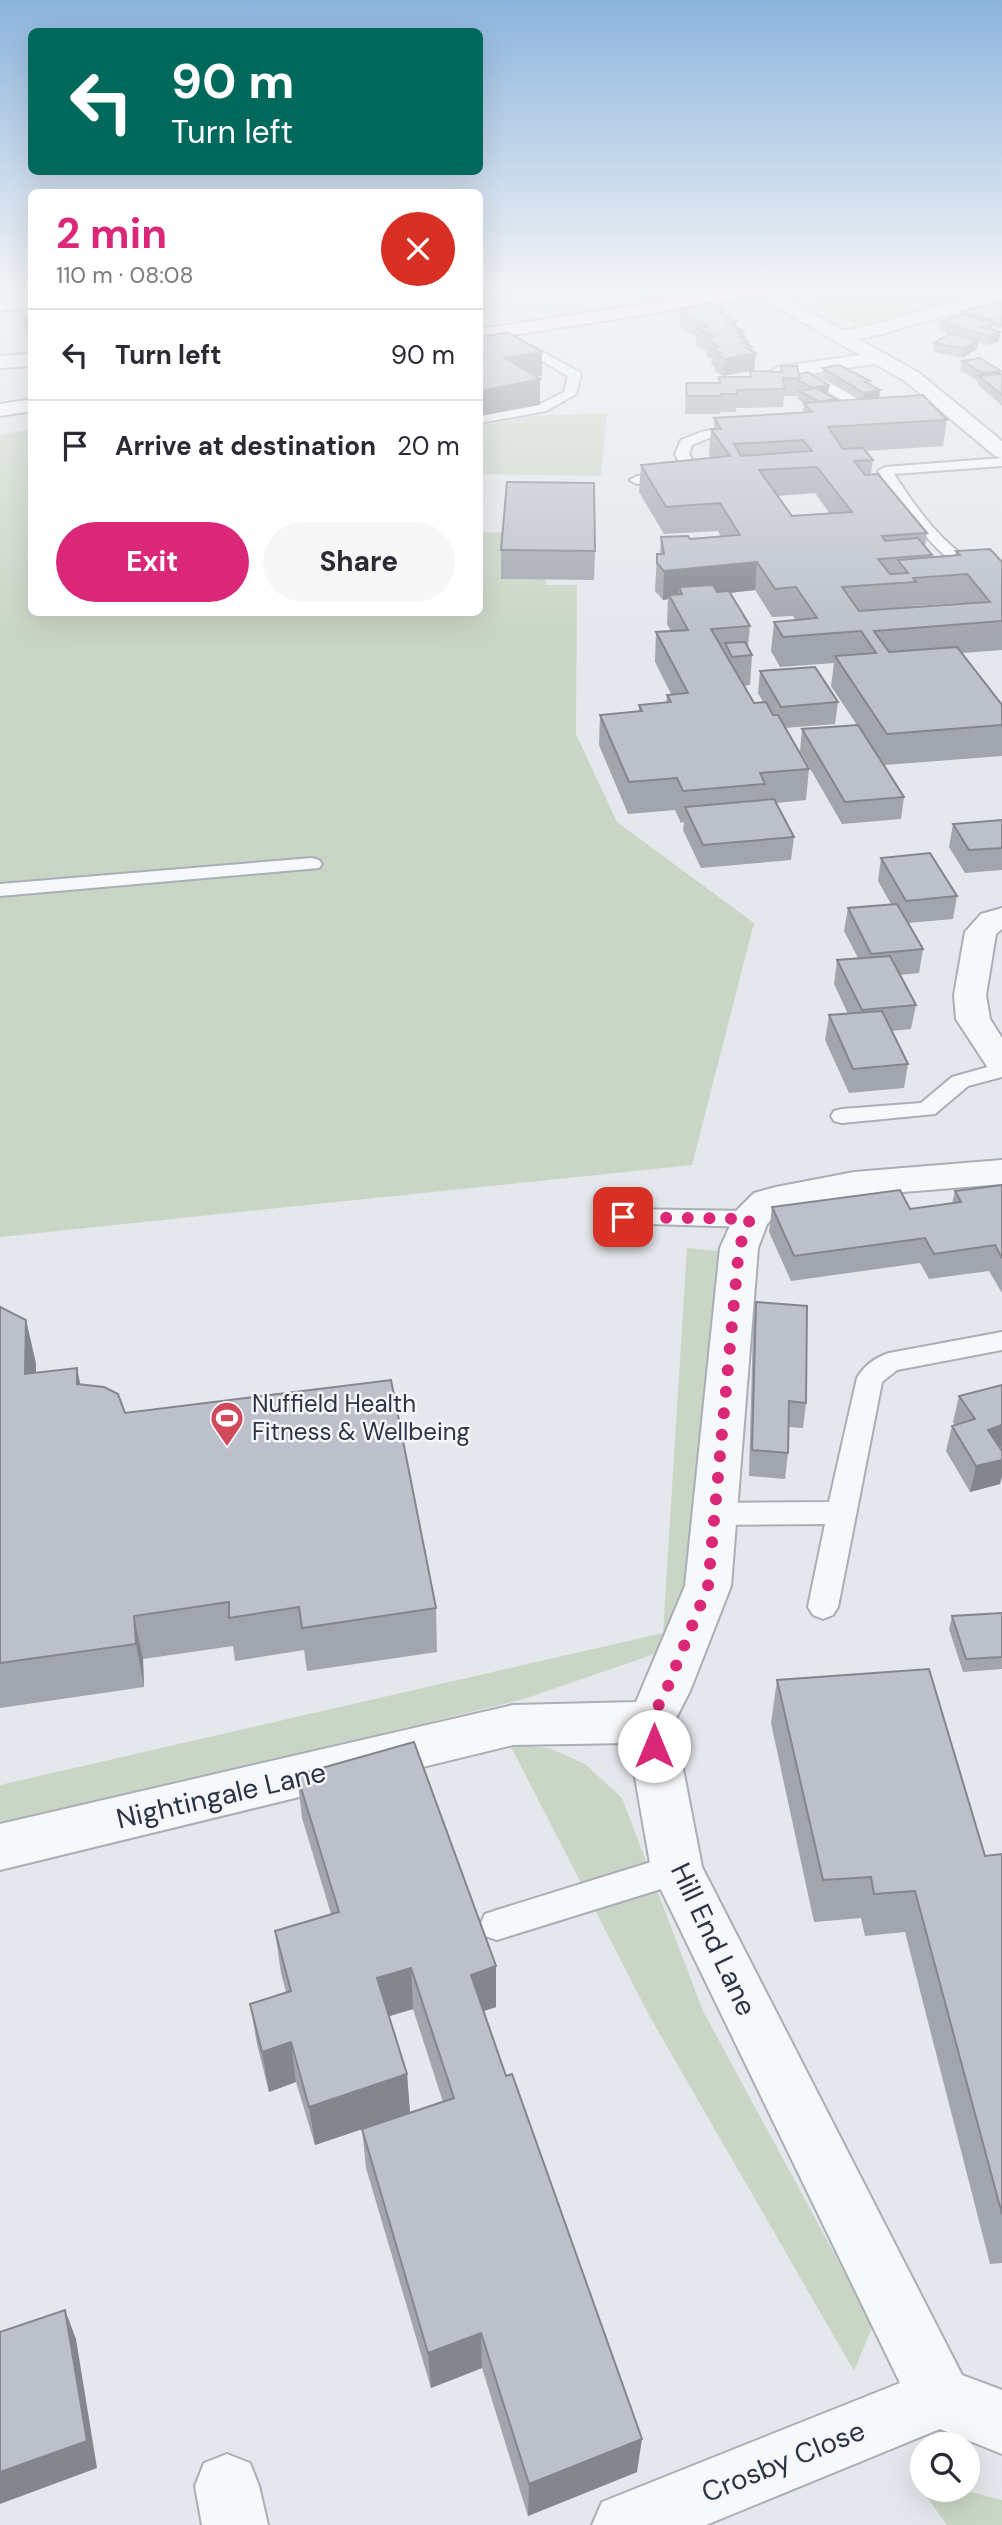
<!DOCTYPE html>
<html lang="en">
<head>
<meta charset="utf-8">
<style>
	:root { --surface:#fff; --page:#f7f7f7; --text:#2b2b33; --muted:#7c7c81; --line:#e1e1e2; --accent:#db2777 }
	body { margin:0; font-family:"DM Sans",sans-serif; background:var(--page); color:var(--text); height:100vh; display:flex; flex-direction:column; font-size:26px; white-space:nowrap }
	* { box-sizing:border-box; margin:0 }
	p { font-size:23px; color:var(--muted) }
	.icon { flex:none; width:38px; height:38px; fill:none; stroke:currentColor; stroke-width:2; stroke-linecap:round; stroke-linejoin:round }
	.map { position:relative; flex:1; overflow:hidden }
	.sheet { position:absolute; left:28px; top:189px; width:455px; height:427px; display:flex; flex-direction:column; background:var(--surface); border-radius:10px; box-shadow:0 7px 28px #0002 }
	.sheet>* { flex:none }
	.hud { position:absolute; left:28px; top:28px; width:455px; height:147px; border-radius:10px; box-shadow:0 7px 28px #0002; background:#00695c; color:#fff; overflow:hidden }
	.buttons { position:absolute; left:910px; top:2432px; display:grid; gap:14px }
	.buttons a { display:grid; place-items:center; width:70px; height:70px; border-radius:50%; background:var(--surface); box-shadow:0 7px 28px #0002; font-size:35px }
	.pin { position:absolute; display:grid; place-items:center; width:60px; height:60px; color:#fff; margin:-30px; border-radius:14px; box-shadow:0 4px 10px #0006 }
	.me { position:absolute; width:77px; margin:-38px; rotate:0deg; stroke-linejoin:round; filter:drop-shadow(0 0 5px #0008) }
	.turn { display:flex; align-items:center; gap:24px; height:147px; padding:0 28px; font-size:32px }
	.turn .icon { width:91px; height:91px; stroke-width:2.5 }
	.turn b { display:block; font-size:49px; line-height:60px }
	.round { display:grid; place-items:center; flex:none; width:74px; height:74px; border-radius:37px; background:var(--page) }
	.overview { display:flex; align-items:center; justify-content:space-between; height:119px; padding:0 28px }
	h1 { font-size:42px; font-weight:700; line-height:52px; color:var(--accent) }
	.action { display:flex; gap:14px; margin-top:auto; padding:14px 28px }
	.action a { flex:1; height:80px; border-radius:42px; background:var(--accent); color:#fff; font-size:28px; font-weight:700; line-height:80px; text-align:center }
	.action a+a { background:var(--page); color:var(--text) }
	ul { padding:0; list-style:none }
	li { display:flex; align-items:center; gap:21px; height:91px; padding:0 28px; border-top:2px solid var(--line) }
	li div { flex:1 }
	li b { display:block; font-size:26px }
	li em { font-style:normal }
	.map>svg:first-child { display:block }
</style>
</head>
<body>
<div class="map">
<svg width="1002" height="2525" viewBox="0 0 1002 2525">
	<rect width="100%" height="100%" fill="#e4e7ec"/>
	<!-- green -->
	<path fill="#c9d6c5" d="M848 288H1002V290L949 303 868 329 856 327 813 302 812 294Z
		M607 413 601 476 480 474V426L533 416Z
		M31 429 32 612H480V532L505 533 546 579V585H577L576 734 617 822 754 923 692 1165 0 1237V435Z
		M687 1248 718 1251 691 1606 669 1649 524 1699 0 1826V1785L663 1633Z
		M510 1745 549 1748 585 1764 622 1798 703 2011 873 2325 854 2371 650 2017Z
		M913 2478 922 2480V2490H963L1002 2500V2525H947Z"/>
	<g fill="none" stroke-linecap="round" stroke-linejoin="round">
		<defs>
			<path id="service" d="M507 296 511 297V301L480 308V302Z
				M532 346 579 372 581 375 576 394 546 411 480 423V415L538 405 564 392 568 376 528 353 526 350Z
				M799 366 855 397 857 400 851 404 847 403 795 373 793 370Z
				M742 425 749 429 747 432 709 438 692 445 689 454 700 475 698 478 637 484 630 480 637 476 684 472 675 454 681 440 701 432Z
				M1002 458V466L894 474C910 499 942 545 969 558 978 563 991 562 1002 563V571C988 571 972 572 959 565 933 553 894 496 878 471L885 467Z
				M312 858 319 860 322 864 319 868 0 896V884Z
				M1002 1063V1077L968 1086 935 1114 842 1123 834 1121 831 1116 834 1111 842 1109 921 1103 952 1077Z
				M623 1209 750 1211 758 1213 762 1219 758 1225 750 1227 615 1223 611 1217 615 1211Z
				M1002 1332V1350L897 1370 882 1382 838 1607 833 1615 823 1619 813 1615 808 1607 825 1524 713 1525 703 1522 699 1514 703 1506 713 1503 829 1502 857 1378C864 1366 876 1357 889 1353Z
				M677 1854 689 1859 693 1869 689 1879 677 1884 497 1940 485 1936 480 1925 485 1914 497 1910Z"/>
			<path id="minor" d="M1002 288V299L882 334 843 342 834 336 836 332 872 325Z
				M32 298V308L0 311V301Z
				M880 352 887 354 890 358 887 362 778 379 768 373 778 367Z
				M32 354V366L0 368V356Z
				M1002 908V929L996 934 986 995 990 1019 1002 1038V1074L990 1071 956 1019 954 995 965 932 981 914Z
				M1002 1160V1184L854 1196 794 1206 780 1211 767 1224 758 1248 731 1586 690 1691 674 1722 702 1867 962 2375 1002 2390V2454L940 2429 706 2525H592L602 2502 900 2383 651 1869 629 1743 513 1745 0 1870V1824L513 1705 636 1702 685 1586 720 1248 737 1210 754 1193 776 1187 854 1172Z
				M227 2454 250 2463 259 2486 268 2525H202L195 2486 204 2463Z"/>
			<path id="tertiary" d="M754 288H768L919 373 1002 441V458L995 456 905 381 755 295 752 291Z"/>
			<path id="primary" d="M751 288H793L784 293 480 340V329Z
				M32 399V411L0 416V404Z"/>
		</defs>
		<!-- service casing -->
		<use href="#service" stroke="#a9aeb7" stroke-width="4"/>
		<!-- minor casing -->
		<use href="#minor" stroke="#a9aeb7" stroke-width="4"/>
		<!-- tertiary casing -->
		<use href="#tertiary" stroke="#a9aeb7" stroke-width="4"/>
		<!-- primary casing -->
		<use href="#primary" stroke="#a3abb8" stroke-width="4"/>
		<!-- service -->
		<use href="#service" fill="#f7f8fa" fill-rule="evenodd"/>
		<!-- minor -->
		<use href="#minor" fill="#f7f8fa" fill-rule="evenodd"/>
		<!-- tertiary -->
		<use href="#tertiary" fill="#f7f8fa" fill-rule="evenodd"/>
		<!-- primary -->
		<use href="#primary" fill="#fff" fill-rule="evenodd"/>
	</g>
	<!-- wall -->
	<path fill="#a1a5ae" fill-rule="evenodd" d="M525 288H549V290L532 292Z
		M1002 302V327L999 328 992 326V330L1000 332 999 341 988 345 978 342 977 349 962 358 933 352 934 343 950 334 940 331 941 322 964 315V311L992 306V305Z
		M680 309 726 315 736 321V327L742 335 745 340 748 341V345L752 351 756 353 754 370 723 376 715 371V367L711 365 712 359 706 355V351L696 345V337L680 326Z
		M32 315V343L25 333 23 316Z
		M962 361 1001 371 1000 374H1002V406L978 385V381L960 370Z
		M781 366 829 385 828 394 836 399V401L858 399 822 377 823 368 870 385 879 398 947 420 943 446 865 451 873 460 871 474 927 533 925 547 932 555 931 557 955 556 956 551 1002 562V650L962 653 1002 705V756L885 765 904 797 901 819 842 824 800 751 802 729 857 725 831 686 834 663 780 667 771 651 774 622 796 620 793 616 772 617 755 590 730 593 750 626 748 647 752 655 750 685 744 686 754 703 763 702 758 693 760 671 838 702 835 724 785 728 809 769 806 800 776 803 794 837 791 860 701 868 683 830 684 822 681 823 675 810 628 814 599 745 600 715 639 711V705L666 703 667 695 671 694 655 662 656 632 671 631 667 624 668 599 663 600 655 591 657 554H660L661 537 690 539 721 537 718 531 664 534 639 492 641 465 711 458 709 455 711 429H714V418L803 413 804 403 798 400 799 391 798 396H784L783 407 736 408V412H720V414H685L686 383H719V377H750V371L780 372ZM815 493 830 514 792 516 777 496ZM962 603 963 604 913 607V606Z
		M501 550 595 551 594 580 501 579Z
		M1002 820V870L965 873 949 847 953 824Z
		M881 858 957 896 953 919 908 923 923 949 919 973 900 975 916 1005 911 1029 892 1031 908 1064 904 1088 849 1093 825 1040 829 1015 848 1014 834 984 837 960 858 958 844 931 848 908 891 904 878 881Z
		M1002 1185V1293L989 1271 929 1279 920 1263 791 1281 769 1232 772 1207 910 1209 952 1203 955 1191Z
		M756 1302 806 1403 803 1428 789 1427 788 1453 785 1479 749 1476 753 1327Z
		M0 1307 26 1320 36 1364V1373L80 1385 436 1608 437 1652 307 1671 304 1650 235 1661 233 1646 143 1659 144 1687 0 1708Z
		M1002 1385V1451L1000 1484 970 1492 946 1451 952 1426 955 1425 953 1422 959 1396Z
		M1002 1613V1669L963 1672 949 1629 952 1616Z
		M777 1680 985 1856 1002 1854V2263L990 2264 905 1932 865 1936 861 1918 814 1922 771 1723Z
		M297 1775 496 2007 483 2011 637 2472 528 2516 482 2368 431 2388 366 2168 362 2129 315 2145 296 2082 269 2092 257 2044 250 2004 286 1992 281 1973 275 1931 331 1914 302 1818ZM413 2009 443 2102 410 2113 407 2074 389 2016Z"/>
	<!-- shaded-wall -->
	<path fill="#83868d" d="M17 288H32V289L17 291Z
		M480 288H492V293L480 295Z
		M532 288H549V290L532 292Z
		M993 317 992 323H993L991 332 982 327 985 325 986 319Z
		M1001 319H1002V327L999 328Z
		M736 321 735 338 726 322Z
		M29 326H32V342Z
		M743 331 742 337 745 336V342L748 341V348L752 347 751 354 756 353 754 370 723 376 725 359 737 332Z
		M1000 332 999 341 988 345 989 336Z
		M978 340 977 349 962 358 964 349Z
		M542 352V376L505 383V358Z
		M1001 371 999 380 981 378 982 373Z
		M540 379V405L480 416V391Z
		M829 385 828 395 812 388Z
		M880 390 879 400 863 403 864 393Z
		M757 562 755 590 682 598V594L679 587 678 598 669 595 668 599 663 600 664 571Z
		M26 1320 36 1364 35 1418 25 1374Z
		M77 1368 86 1412 77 1384Z
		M1002 1425V1444L1001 1449 988 1430Z
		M1002 1460V1476L1000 1484 970 1492 976 1466Z
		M134 1616 143 1659 144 1687 136 1644Z
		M496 1966V2007L472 2015 471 1975Z
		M411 1968 413 2009 380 2019 377 1978Z
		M291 2042 296 2082 269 2092 262 2052Z
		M407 2074 410 2113 315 2145 309 2107Z
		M65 2310 76 2339 97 2468 0 2504V2472Z
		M481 2333 482 2368 431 2388 428 2353Z
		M642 2439 637 2472 528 2516 529 2484Z"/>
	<!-- building -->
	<path fill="#bbc0ca" stroke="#83868d" stroke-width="2" fill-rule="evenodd" d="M1002 302V309L992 305Z
		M710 303 726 311 720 312 736 321 726 322 743 331 737 332 745 336 740 337 748 341 743 342 752 347 746 348 756 353 725 359 716 354 721 353 712 348 718 347 707 337 713 336 697 328 707 326 680 309Z
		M989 305 1002 309V319L993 317 986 319 964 311Z
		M963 314 993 323 982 327 1000 332 989 336 941 322Z
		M32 315V326H29L23 316Z
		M508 332 542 352 505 358 540 379 480 391V337Z
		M949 334 978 340 964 349 934 343Z
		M980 358 1001 371 982 373 962 361Z
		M839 365 870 381 865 382 880 390 864 393 823 368Z
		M781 366H797L800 378H783L785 389 737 390V394H721V396H687L686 383H720L719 377H751L750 371 782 372Z
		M808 372 829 385 812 388 799 381V374Z
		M1002 374V395L979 376Z
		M816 388 836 399 819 402 799 391Z
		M923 395 947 420 828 427 843 449 863 448 873 460 854 461 865 475 878 474 927 533 882 536 885 541 918 538 932 555 878 559 890 574 908 573 898 560 960 555 956 551 990 549 1002 562V621L874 631 889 652 957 647 1002 705V725L887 734 835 656 876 653 861 631 783 637 774 622 817 618 796 587 775 589 757 562 664 571 657 563V554H664L661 537 688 536 690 539 740 535 720 503 666 507 641 465 730 456 711 429H721L714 418 812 412 804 403ZM803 440 812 451 741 456 734 444ZM817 467 852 512 792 516 759 470ZM967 574 990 602 859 611 842 587 916 582 913 578Z
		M507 482 594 483 595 551 501 550Z
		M713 585 717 592 729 591 750 626 711 629 754 703 766 702 773 715H778L809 769 760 773 765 784 683 791 677 778 629 782 600 715 642 711 639 705 671 702 667 695 688 693 656 632 688 630 669 595 682 594 679 587Z
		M745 642 752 655 732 657 725 643Z
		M815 667 838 702 781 707 760 671Z
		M858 725 904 797 845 802 802 729Z
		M774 799 794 837 703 845 685 807Z
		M1002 820V848L969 850 953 824Z
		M930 853 957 896 906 901 881 858Z
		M897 904 923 949 871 954 848 908Z
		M890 956 916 1005 862 1010 837 960Z
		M882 1011 908 1064 853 1069 829 1015Z
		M1002 1185V1258L995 1245 934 1254 925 1238 794 1256 772 1207 900 1190 910 1209 961 1202 955 1191Z
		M756 1302 807 1306 806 1403 789 1401 788 1453 752 1450Z
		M0 1307 26 1320 25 1374 77 1368V1384L104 1387 118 1394 125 1413 391 1380 436 1608 302 1628 299 1607 229 1618V1602L134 1616 136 1644 0 1663Z
		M1002 1385V1425L988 1430 1002 1451V1460L976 1466 952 1426 975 1419 959 1396Z
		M1002 1613V1657L966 1659 952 1616Z
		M929 1669 985 1856 1002 1854V2214L915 1891 874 1894 871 1877 823 1880 777 1680Z
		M414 1742 496 1966 471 1975 506 2076 512 2074 642 2439 529 2484 481 2333 428 2353 362 2129 454 2098 411 1968 377 1978 407 2074 309 2107 291 2042 262 2052 250 2004 291 1991 275 1931 339 1912 297 1775Z
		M65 2310 87 2441 0 2472V2332Z"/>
	<!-- sky -->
	<linearGradient id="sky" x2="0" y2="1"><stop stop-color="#8bb4dd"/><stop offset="0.45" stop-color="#f3f4f6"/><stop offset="1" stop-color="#f3f4f6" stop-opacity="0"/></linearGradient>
	<rect width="1002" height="641" fill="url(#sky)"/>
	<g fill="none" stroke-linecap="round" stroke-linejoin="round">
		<!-- route -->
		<path stroke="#db2777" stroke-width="12" stroke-dasharray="0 21.6" d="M623 1217 750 1219 739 1248 708 1586 666 1691 650 1722 654 1746"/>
	</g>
	<!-- icons -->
	<defs>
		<symbol id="stadium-pin" viewBox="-11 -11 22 30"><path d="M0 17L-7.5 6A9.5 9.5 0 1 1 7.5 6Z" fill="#d1495b" stroke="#f4f6f9"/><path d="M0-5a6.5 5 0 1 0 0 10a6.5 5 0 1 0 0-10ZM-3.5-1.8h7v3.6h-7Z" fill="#fff"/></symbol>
	</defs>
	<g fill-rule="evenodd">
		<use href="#stadium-pin" x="208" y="1399" width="38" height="52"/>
	</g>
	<g text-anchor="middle" stroke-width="5" stroke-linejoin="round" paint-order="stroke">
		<!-- poi labels -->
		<g font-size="24" fill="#2b3445" stroke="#f4f6f9" text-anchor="start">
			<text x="252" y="1412">Nuffield Health<tspan x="252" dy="28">Fitness &amp; Wellbeing</tspan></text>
		</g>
		<!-- near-street labels -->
		<g font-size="28" fill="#2b3445" stroke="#f4f6f9">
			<text transform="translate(221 1795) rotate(-13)" y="10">Nightingale Lane</text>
			<text transform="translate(714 1939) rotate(65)" y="10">Hill End Lane</text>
			<text transform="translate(783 2461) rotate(-22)" y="10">Crosby Close</text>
		</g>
	</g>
</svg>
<div class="buttons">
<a><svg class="icon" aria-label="search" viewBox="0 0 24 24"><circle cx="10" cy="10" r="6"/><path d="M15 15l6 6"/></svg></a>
</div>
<div class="pin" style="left:623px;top:1217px;background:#d93025"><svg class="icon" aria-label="arrive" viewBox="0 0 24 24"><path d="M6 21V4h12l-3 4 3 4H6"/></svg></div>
<svg class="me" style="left:654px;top:1746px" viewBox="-20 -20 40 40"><circle r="19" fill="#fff"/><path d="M0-13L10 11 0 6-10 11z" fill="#db2777"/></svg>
<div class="hud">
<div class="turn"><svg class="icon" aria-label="left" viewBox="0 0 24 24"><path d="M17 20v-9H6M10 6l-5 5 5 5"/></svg><div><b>90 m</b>Turn left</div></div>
</div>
<section class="sheet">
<div class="overview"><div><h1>2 min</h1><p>110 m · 08:08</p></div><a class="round" style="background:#d93025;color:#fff"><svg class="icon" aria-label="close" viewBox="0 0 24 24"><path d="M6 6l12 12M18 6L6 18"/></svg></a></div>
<ul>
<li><svg class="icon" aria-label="left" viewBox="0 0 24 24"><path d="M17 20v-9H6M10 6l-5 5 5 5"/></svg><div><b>Turn left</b></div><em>90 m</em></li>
<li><svg class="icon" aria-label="arrive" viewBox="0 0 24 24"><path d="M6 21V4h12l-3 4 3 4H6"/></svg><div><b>Arrive at destination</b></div><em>20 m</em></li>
</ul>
<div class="action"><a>Exit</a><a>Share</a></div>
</section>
</div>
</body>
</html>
